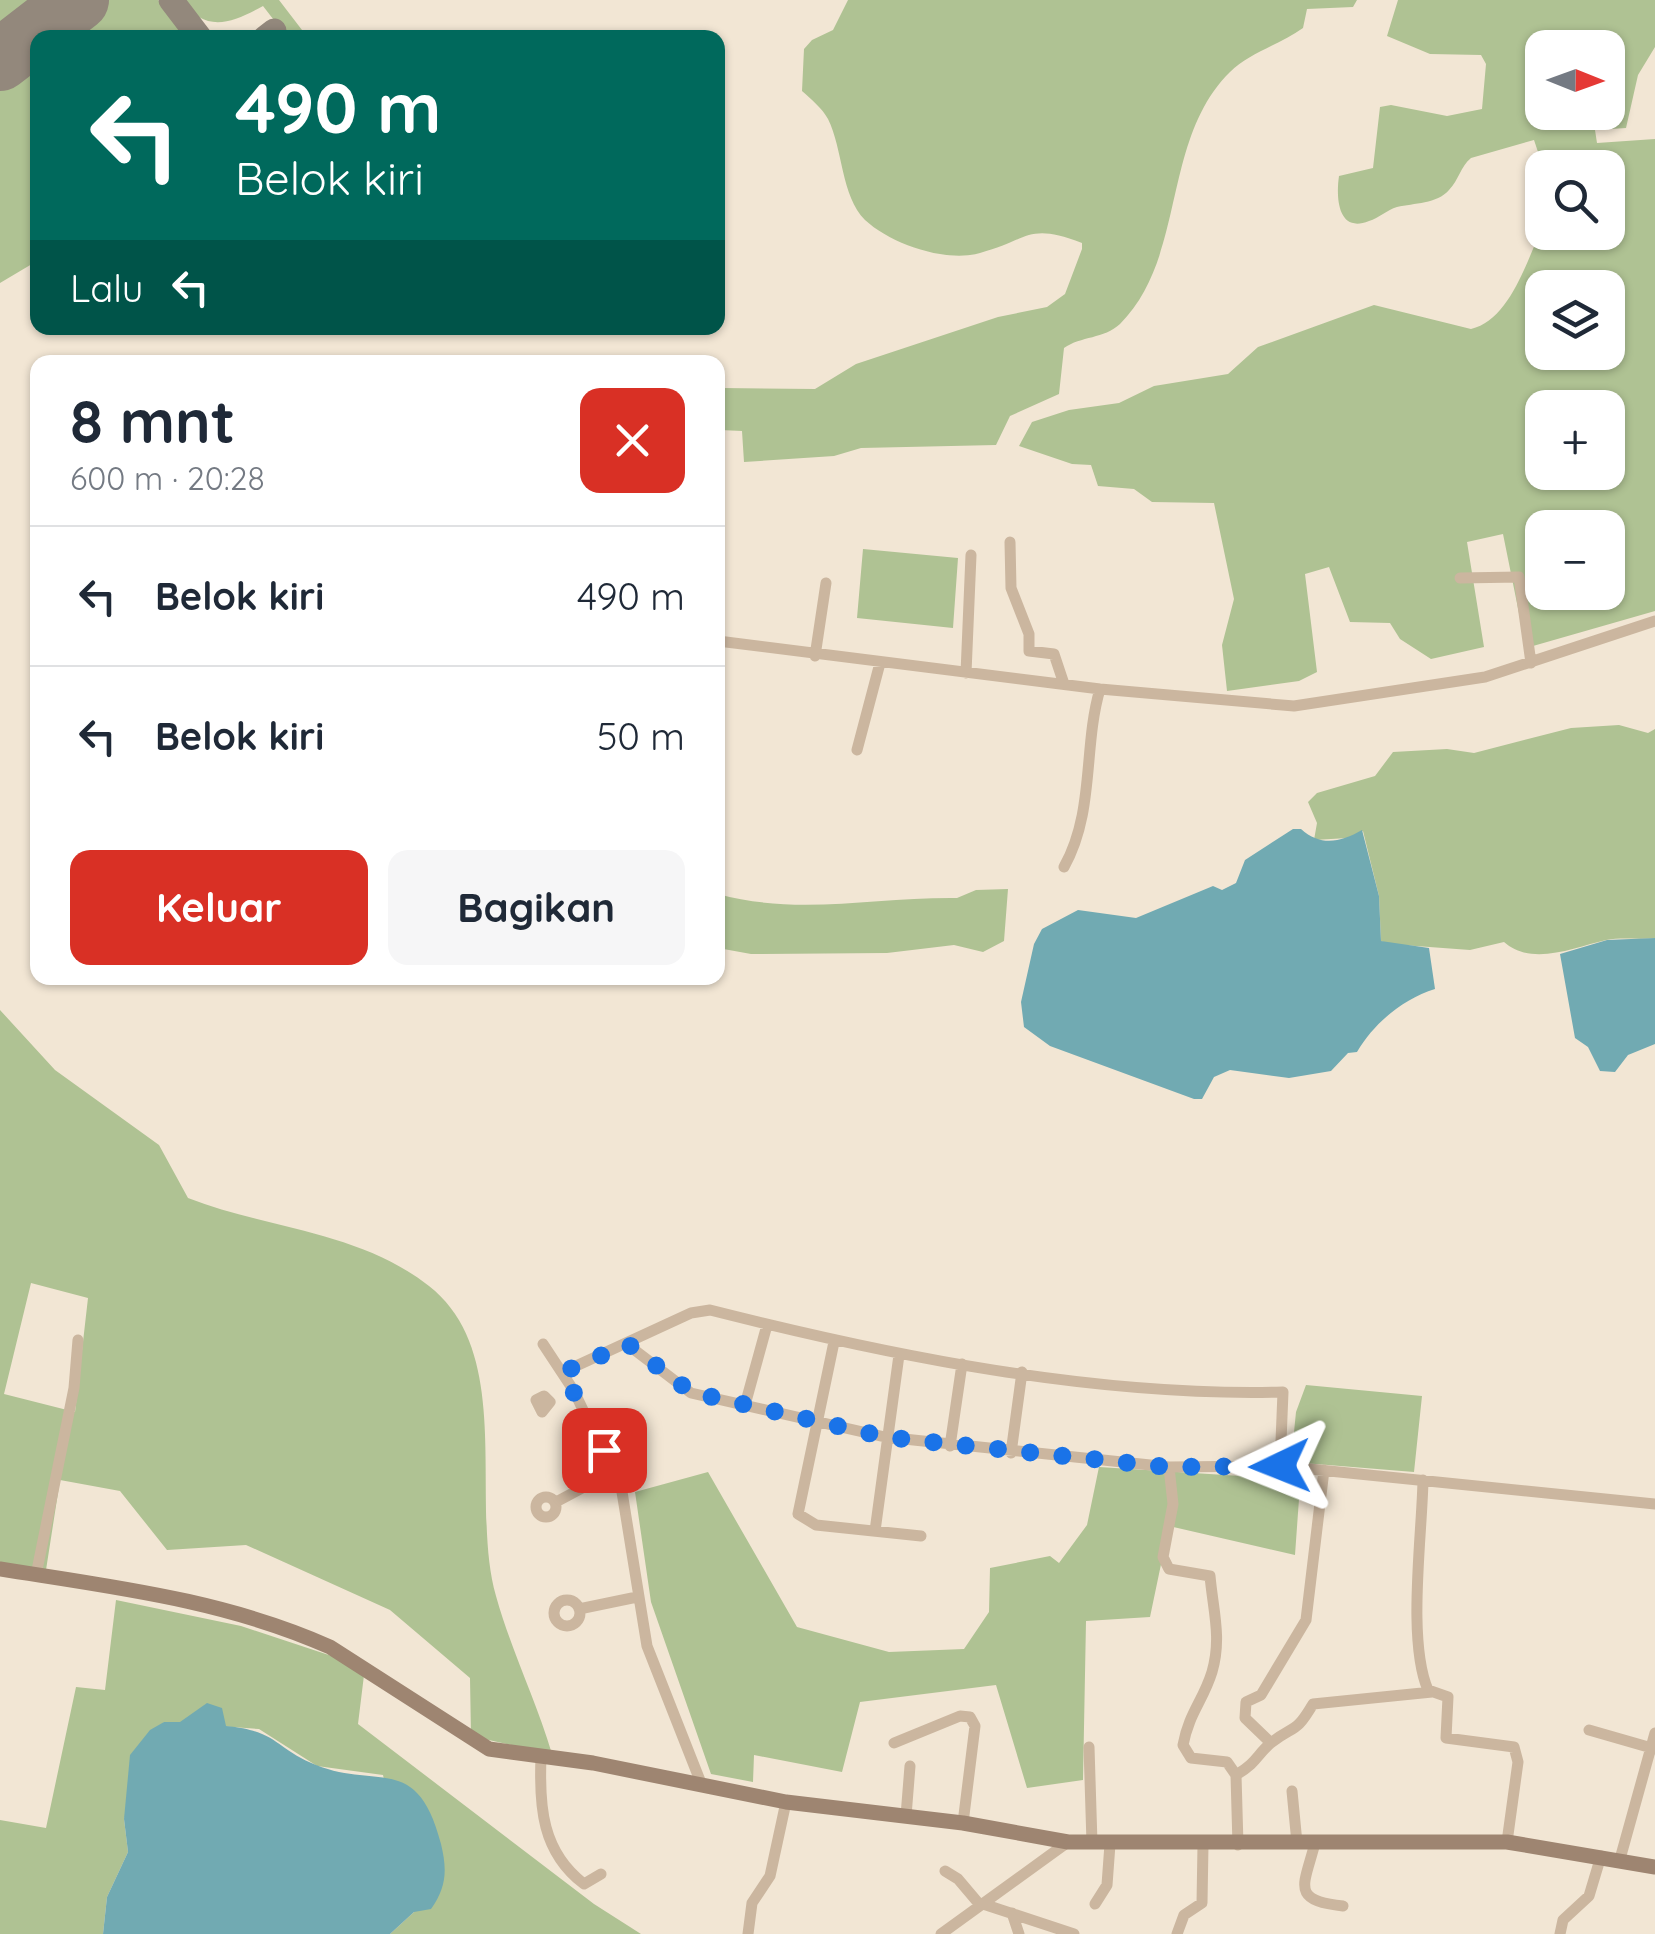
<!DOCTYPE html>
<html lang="id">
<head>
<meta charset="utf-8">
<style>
	:root { --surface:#fff; --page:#f6f6f7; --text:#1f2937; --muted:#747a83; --line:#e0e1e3; --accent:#d93025 }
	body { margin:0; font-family:Quicksand,sans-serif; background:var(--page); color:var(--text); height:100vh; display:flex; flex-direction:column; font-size:38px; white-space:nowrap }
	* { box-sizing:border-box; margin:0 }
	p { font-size:32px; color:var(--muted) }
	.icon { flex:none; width:55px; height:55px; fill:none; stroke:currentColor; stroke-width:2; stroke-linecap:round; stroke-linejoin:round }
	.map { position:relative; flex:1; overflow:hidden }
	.side { position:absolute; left:30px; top:355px; width:695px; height:630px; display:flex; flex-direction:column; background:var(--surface); border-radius:20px; box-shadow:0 2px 8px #0004 }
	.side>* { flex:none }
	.hud { position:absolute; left:30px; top:30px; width:695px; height:305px; border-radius:20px; box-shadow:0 2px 8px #0004; background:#00695c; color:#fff; overflow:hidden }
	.needle { width:65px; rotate:91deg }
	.controls { position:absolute; left:1525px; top:30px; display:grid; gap:20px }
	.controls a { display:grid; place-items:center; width:100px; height:100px; border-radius:20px; background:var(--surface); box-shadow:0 2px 8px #0004; font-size:50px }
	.pin { position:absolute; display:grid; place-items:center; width:85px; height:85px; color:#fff; margin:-42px; border-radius:20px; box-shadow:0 5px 15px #0006 }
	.me { position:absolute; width:110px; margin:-55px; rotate:268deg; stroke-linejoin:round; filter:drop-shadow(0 0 8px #0008) }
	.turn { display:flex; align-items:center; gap:35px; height:210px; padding:0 40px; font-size:45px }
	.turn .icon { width:130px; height:130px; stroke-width:2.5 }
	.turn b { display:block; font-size:70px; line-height:85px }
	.then { display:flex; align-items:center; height:95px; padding:0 40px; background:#0003; gap:20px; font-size:38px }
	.round { display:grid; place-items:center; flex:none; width:105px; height:105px; border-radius:20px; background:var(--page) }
	.headline { display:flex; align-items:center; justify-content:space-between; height:170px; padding:0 40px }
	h1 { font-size:60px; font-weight:700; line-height:75px }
	.cta { display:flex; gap:20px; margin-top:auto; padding:20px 40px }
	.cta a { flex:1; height:115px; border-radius:20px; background:var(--accent); color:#fff; font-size:40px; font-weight:700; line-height:115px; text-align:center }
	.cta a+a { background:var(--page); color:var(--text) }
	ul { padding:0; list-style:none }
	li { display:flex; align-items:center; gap:30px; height:140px; padding:0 40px; border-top:2px solid var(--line) }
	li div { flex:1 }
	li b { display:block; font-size:38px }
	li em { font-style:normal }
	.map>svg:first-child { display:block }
</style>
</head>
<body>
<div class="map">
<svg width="1655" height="1934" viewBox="0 0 1655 1934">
	<rect width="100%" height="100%" fill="#f2e6d4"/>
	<!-- green -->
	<path fill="#afc293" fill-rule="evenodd" d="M0 0H58L0 45Z
		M97 0H158L186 37H48Z
		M180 0H279L302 30 287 37 263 6C230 24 206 33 180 0Z
		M848 0H1357L1353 7 1307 9 1303 28C1281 44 1249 53 1230 72 1161 140 1187 257 1120 324 1104 339 1081 336 1064 348L1059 394 1010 416 996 445 861 448 834 456 744 462 742 431 720 430 722 388 815 389 856 364 998 317 1047 307 1065 294 1082 249V243C1027 222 1029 240 980 253 946 263 891 244 865 220 841 196 843 149 828 119 822 108 811 99 802 91L804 49 812 40 833 30Z
		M1398 0H1655V47L1638 75 1626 128 1595 130 1597 143 1655 139V611L1526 648 1503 534 1467 542 1484 647 1431 659 1400 639 1390 623 1350 622 1329 567 1305 574 1317 672 1299 681 1227 691 1222 645 1234 599 1214 503 1152 502 1134 489 1098 486 1091 465 1072 464 1019 446 1032 422 1069 410 1119 403 1154 386 1228 374 1258 347 1374 305 1471 329C1510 320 1527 260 1542 228V232H1608V168L1543 167 1534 140 1471 158C1460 167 1459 180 1449 190 1437 204 1414 203 1397 207 1387 210 1379 218 1369 221 1337 234 1336 196 1339 176L1373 168 1380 107 1391 105 1447 116 1482 109 1486 64 1481 55 1430 54 1387 36ZM1542 48H1608V112H1542ZM1542 288H1608V352H1542ZM1542 408H1608V472H1542ZM1542 528H1608V592H1542Z
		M37 45V261L0 283V74Z
		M863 549 958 558 953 628 857 618Z
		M1619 725 1648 733 1655 729V938C1639 940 1622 937 1606 940 1575 947 1532 967 1504 942L1470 950 1389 944 1381 941 1379 896 1363 831 1348 838 1314 840 1317 823 1308 802 1317 793 1375 776 1393 752 1447 749 1474 753 1571 728Z
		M1008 889 1004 941 983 952 954 945 887 953 751 954 718 948V894C797 916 876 897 957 898L976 890Z
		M0 1010 55 1070 159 1145 188 1198C267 1229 359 1231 429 1286 516 1354 469 1502 496 1596 511 1650 536 1700 552 1754L471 1736 470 1678 390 1610 246 1545 167 1550 120 1491 60 1480 46 1570 0 1565ZM31 1283 88 1298 75 1412 4 1394Z
		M1306 1385 1422 1396 1414 1472 1291 1462 1296 1412Z
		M1099 1467 1272 1478 1300 1485 1295 1555 1169 1526 1150 1617 1086 1621 1083 1780 1027 1788 996 1685 860 1702 842 1772 754 1755 753 1782 711 1774 651 1602 635 1492 708 1472 797 1627 889 1652 964 1649 989 1612 990 1568 1050 1556 1059 1563 1087 1525Z
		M116 1600 241 1626 365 1667 358 1724 594 1904 641 1934H390L414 1912 383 1775 317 1766 259 1729 164 1722 124 1819 128 1852 107 1897 103 1934H0V1820L46 1828 76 1687 105 1690Z"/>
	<!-- water -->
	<path fill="#71aab2" d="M1293 829H1301C1321 847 1341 842 1362 830L1379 896 1381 941 1429 948 1435 989C1403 999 1374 1023 1357 1052L1348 1053 1331 1071 1289 1078 1230 1070 1214 1077 1202 1099H1194L1050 1046 1024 1027 1021 1002 1034 944 1042 929 1078 910 1136 918 1213 886 1222 890 1236 883 1245 860Z
		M1655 938V1044L1628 1055 1615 1072 1600 1071 1588 1047 1575 1038 1560 954 1607 940Z
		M207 1703 222 1708 226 1726C279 1731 275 1749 316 1765 378 1790 417 1752 441 1844 447 1869 447 1887 431 1909L414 1912 390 1934H103L107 1897 128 1852 124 1819 130 1755 150 1730 164 1722H180Z"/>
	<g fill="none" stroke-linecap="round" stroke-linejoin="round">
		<!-- taxiway -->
		<path stroke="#93887c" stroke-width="25" d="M171 0 200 38
			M265 38 274 31"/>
		<!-- runway -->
		<path stroke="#93887c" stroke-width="62" d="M0 60 78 0"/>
		<!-- minor -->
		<path stroke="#cbb69f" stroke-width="11" d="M1010 542 1011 588 1029 634V651L1054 654 1064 684
			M1460 578 1519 577 1531 663
			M718 641 1100 689 1294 706 1485 677 1655 621
			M815 656 826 583
			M966 673 971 555
			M857 750 880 663
			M1064 867C1095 812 1083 747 1100 689
			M834 1342 798 1514 816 1525 921 1536
			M543 1344 574 1391 622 1492 647 1646 701 1783
			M628 1345 691 1393 885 1437 1169 1467 1280 1466 1655 1504
			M563 1372 691 1313 710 1310C892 1356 1094 1397 1283 1392L1280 1466
			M544 1396 550 1402 542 1412 536 1400Z
			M745 1405 767 1325
			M593 1429 612 1418 623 1423
			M950 1446 962 1364
			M1011 1453 1022 1372
			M1169 1467 1173 1504 1163 1557 1169 1569 1210 1576C1213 1610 1222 1638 1212 1672 1203 1701 1189 1713 1183 1745L1191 1758 1227 1762 1236 1775 1238 1845
			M1423 1480C1422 1536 1407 1641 1428 1690L1448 1697 1446 1738 1514 1747 1518 1762 1507 1842
			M536 1507a10 10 0 1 1 20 0a10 10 0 1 1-20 0Z
			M556 1502 614 1471
			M875 1531 899 1355
			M36 1575 74 1388 78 1340
			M554 1613a13 13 0 1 1 26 0a13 13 0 1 1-26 0Z
			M579 1609 637 1597
			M1589 1730 1655 1749
			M894 1743 960 1716 970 1717 975 1726 963 1823
			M1271 1743 1245 1718 1246 1702 1261 1695 1306 1620 1324 1470
			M1089 1747 1092 1843
			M541 1757C539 1807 542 1852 584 1884L601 1874
			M1236 1775C1258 1762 1257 1754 1272 1742 1295 1725 1296 1733 1313 1704L1432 1692
			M1292 1791 1297 1843
			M906 1816 910 1766
			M1315 1843C1304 1886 1290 1900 1343 1906
			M1620 1859 1655 1733
			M945 1871 958 1879 980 1905
			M983 1904 1074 1934
			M1095 1904 1107 1885 1110 1844
			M1012 1913 1019 1934
			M748 1934 752 1903 770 1876 786 1802
			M941 1934 1068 1842
			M1177 1934 1184 1915 1202 1903 1203 1845
			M1560 1934 1563 1920 1589 1896 1601 1856"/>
		<!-- secondary -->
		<path stroke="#9e8571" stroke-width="15" d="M0 1569C113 1587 225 1600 330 1647L489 1749 593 1763 786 1802 963 1823 1068 1842H1507L1655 1867"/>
	</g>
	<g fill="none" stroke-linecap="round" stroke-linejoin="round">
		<!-- route -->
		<path stroke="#1a73e8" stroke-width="18" stroke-dasharray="0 32.4" d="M604 1450 563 1372 628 1344 691 1392 885 1437 1168 1467 1280 1466"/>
	</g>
</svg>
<div class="controls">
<a><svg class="needle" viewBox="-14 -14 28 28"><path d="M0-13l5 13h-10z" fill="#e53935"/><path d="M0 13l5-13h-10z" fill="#747a83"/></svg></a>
<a><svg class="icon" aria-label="search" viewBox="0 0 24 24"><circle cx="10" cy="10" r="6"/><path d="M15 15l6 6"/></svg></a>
<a><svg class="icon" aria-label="layers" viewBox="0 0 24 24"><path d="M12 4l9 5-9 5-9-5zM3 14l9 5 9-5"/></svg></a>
<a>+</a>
<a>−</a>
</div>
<div class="pin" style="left:604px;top:1450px;background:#d93025"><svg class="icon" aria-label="arrive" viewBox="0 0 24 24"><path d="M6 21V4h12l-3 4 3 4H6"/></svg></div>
<svg class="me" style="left:1280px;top:1466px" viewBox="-20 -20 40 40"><path d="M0-17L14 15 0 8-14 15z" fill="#1a73e8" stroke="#fff" stroke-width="4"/></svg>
<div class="hud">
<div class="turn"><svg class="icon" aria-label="left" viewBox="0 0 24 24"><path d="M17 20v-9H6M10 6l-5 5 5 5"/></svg><div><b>490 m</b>Belok kiri</div></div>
<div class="then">Lalu<svg class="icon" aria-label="left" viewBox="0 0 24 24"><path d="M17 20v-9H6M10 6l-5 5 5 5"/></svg></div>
</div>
<section class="side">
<div class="headline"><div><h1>8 mnt</h1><p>600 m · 20:28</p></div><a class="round" style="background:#d93025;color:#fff"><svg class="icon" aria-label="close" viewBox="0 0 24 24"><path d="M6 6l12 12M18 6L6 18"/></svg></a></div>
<ul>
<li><svg class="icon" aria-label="left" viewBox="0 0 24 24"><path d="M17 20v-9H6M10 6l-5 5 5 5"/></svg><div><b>Belok kiri</b></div><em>490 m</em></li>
<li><svg class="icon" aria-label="left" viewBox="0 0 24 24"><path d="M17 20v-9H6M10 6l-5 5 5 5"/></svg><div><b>Belok kiri</b></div><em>50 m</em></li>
</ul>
<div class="cta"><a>Keluar</a><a>Bagikan</a></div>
</section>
</div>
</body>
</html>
